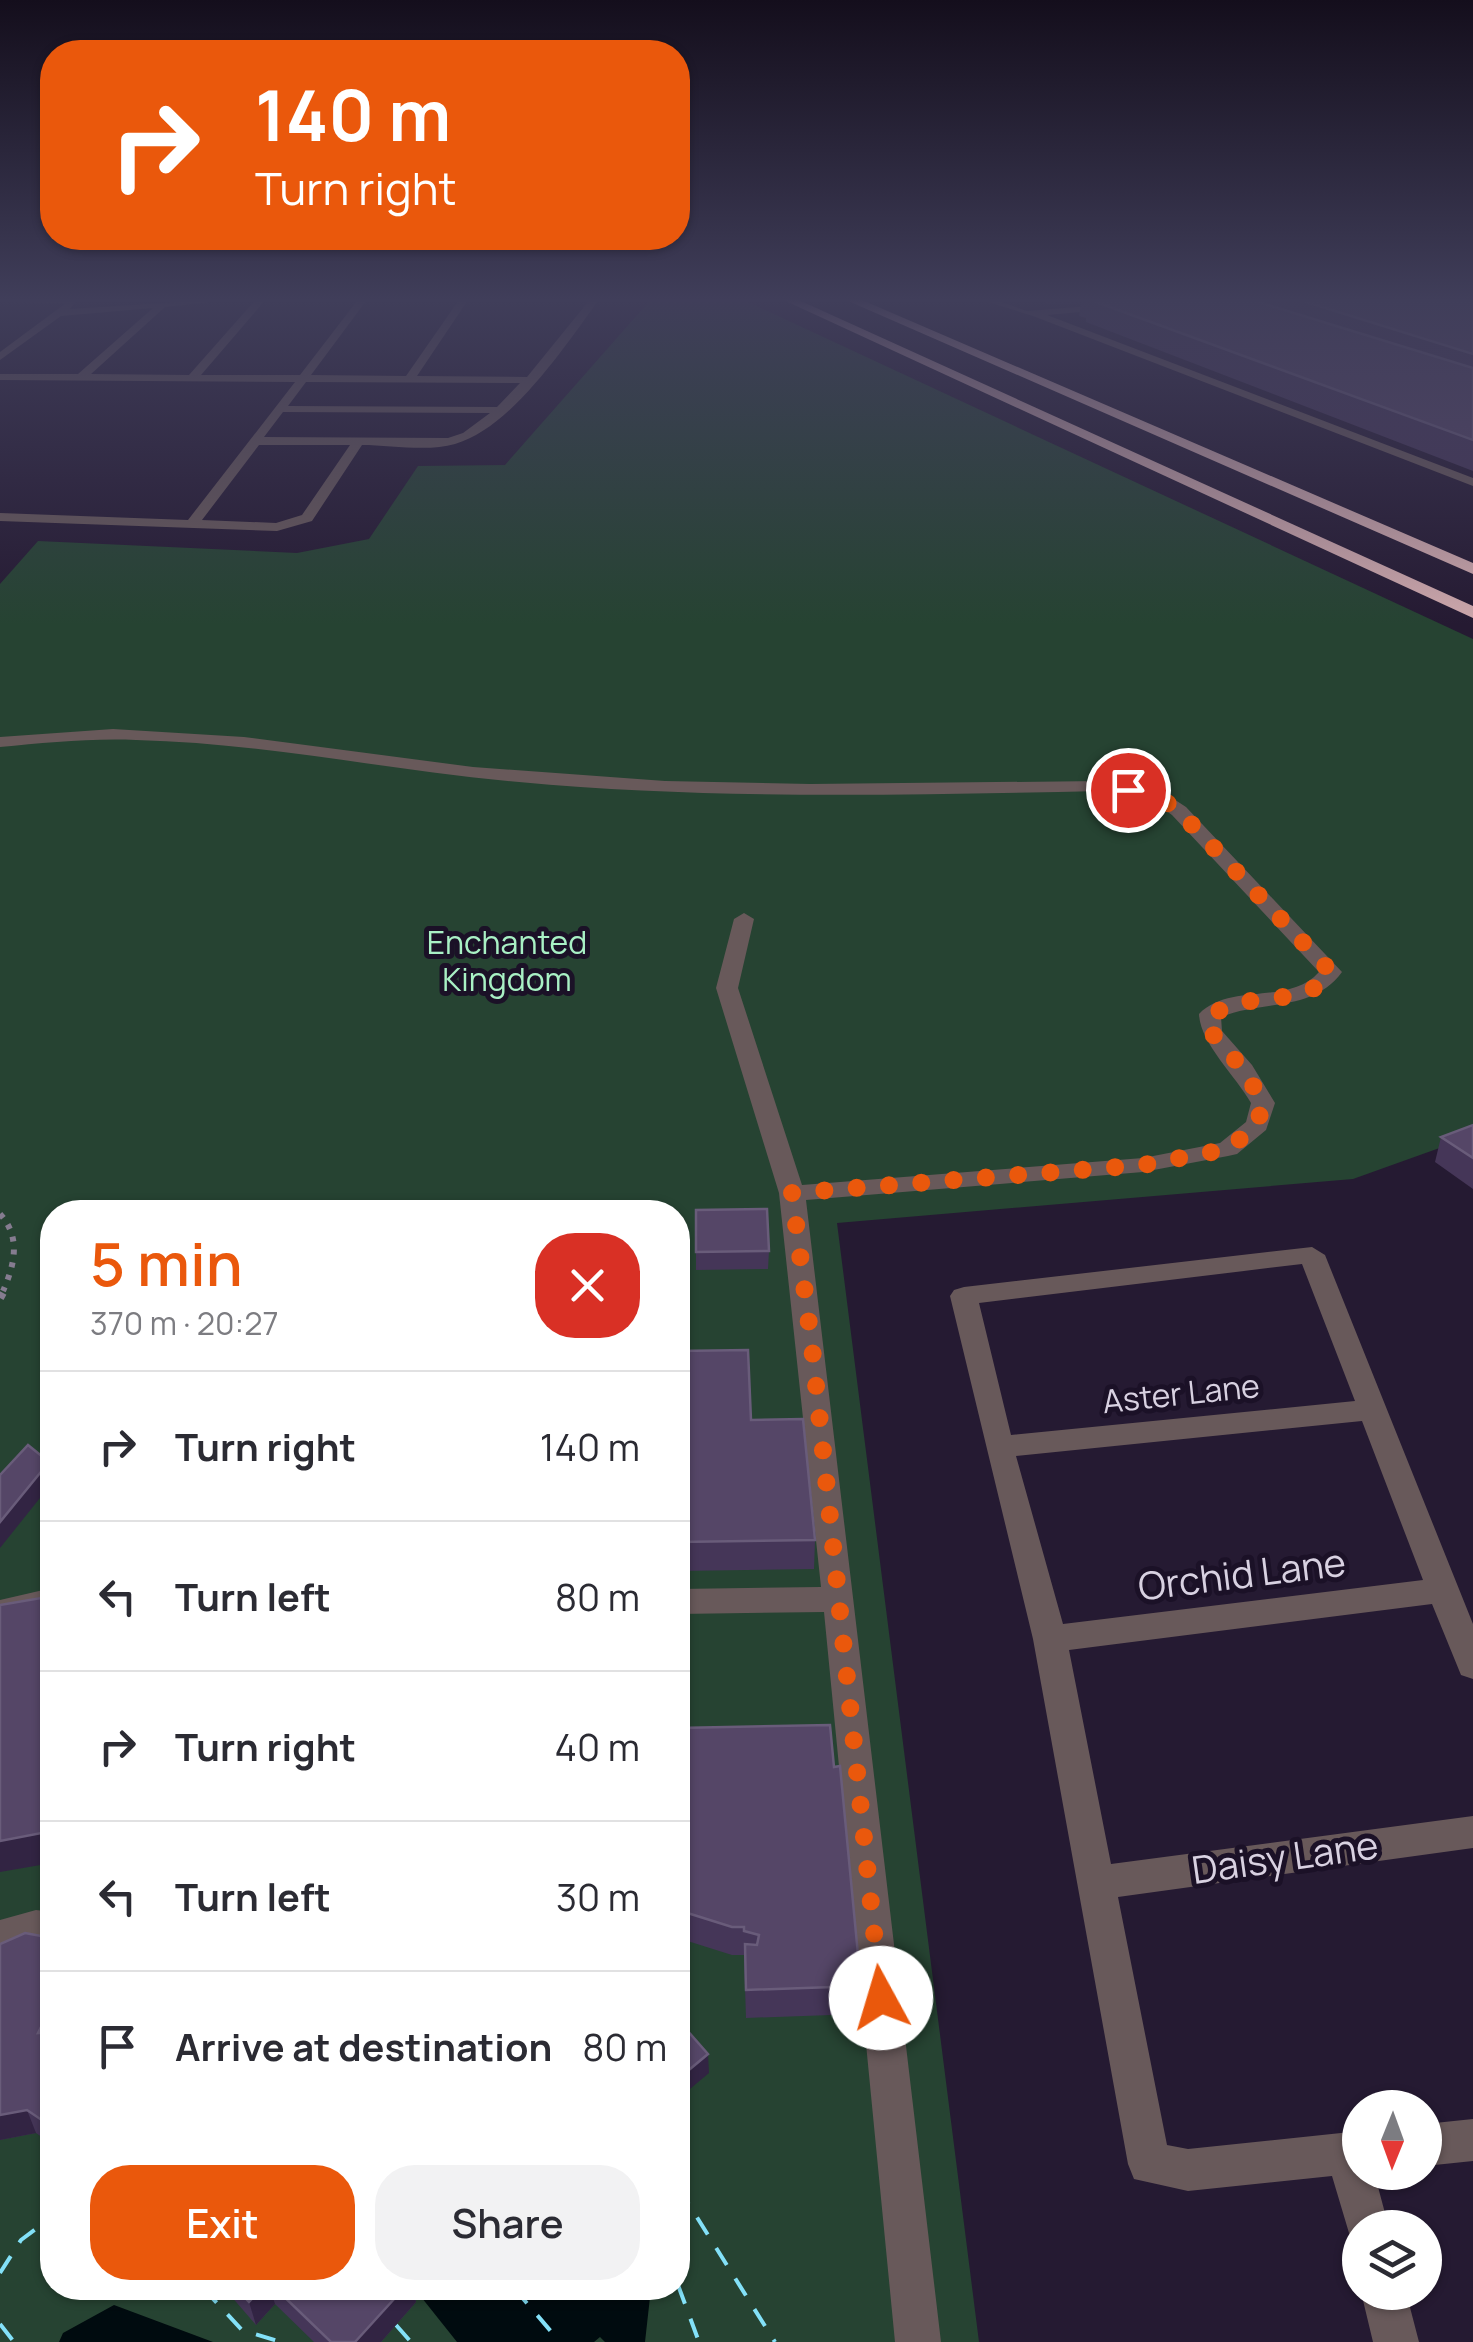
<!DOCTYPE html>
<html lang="en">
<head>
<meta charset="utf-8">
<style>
	:root { --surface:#fff; --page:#f2f2f3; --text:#2b2b33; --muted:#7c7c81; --line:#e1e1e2; --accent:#ea580c }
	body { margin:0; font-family:Manrope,sans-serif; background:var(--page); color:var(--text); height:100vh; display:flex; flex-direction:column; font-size:38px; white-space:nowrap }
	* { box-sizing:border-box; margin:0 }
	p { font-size:32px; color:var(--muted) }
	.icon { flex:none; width:55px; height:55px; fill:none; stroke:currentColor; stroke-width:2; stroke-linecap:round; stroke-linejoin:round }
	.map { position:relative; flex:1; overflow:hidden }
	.drawer { position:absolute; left:40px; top:1200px; width:650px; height:1100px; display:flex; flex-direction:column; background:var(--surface); border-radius:40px; box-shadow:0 2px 8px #0004 }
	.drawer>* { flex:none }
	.hud { position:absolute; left:40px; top:40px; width:650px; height:210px; border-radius:40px; box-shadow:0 2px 8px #0004; background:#ea580c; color:#fff; overflow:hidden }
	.needle { width:65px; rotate:181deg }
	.buttons { position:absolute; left:1342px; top:2090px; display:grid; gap:20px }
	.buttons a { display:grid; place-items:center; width:100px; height:100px; border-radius:50%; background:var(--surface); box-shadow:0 2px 8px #0004; font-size:50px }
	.pin { position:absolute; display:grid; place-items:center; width:85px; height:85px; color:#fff; margin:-42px; border:5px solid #fff; border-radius:50%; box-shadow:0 2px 10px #0007 }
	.me { position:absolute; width:110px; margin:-55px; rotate:354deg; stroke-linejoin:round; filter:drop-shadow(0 0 8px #0008) }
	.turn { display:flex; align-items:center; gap:35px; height:210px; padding:0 50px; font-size:45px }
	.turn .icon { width:130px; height:130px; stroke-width:2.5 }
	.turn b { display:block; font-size:70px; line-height:85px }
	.round { display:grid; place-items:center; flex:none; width:105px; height:105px; border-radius:40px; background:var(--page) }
	.summary { display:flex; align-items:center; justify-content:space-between; height:170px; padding:0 50px }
	h1 { font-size:60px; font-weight:600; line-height:75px; color:var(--accent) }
	.action { display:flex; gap:20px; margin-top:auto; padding:20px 50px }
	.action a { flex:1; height:115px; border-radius:40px; background:var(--accent); color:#fff; font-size:40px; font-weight:600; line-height:115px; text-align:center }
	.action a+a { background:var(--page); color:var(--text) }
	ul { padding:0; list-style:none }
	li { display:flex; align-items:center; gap:30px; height:150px; padding:0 50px; border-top:2px solid var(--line) }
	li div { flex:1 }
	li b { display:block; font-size:38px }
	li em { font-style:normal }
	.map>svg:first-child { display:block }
</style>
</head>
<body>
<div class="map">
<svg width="1473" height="2342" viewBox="0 0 1473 2342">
	<rect width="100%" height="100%" fill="#251a32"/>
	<!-- green -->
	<path fill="#264332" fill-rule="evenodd" d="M653 297H737L1473 639V1136L1353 1179 837 1223 979 2342H0V584L38 541 297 553 369 539 418 466 505 465ZM52 1212H678V2288H52Z"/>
	<!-- water -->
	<path fill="#000b0f" d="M414 2288H651L645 2342H605L600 2337 594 2342H457Z
		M114 2305 213 2342H59L63 2333Z"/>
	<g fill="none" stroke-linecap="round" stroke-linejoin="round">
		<!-- ferry -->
		<path stroke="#83e1f8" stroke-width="4" stroke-dasharray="20 16" stroke-linecap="butt" d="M678 2187 775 2342
			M0 2273 21 2240 52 2217
			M678 2285 699 2342
			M203 2288 242 2330 281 2342
			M514 2288 560 2342
			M0 2324 14 2342
			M396 2325 411 2342"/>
		<!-- path-far1 -->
		<path stroke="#857c90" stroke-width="6" stroke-dasharray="5 8" stroke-linecap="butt" d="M0 1214C21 1237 15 1264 3 1291"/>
		<!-- path -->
		<path stroke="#857c90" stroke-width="8" stroke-dasharray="6 9" stroke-linecap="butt" d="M0 1298 5 1289"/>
		<!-- minor -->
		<path fill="#68595a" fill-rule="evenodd" d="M0 297 79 298 70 309 256 297 165 307 91 374 189 375 258 297H268L201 375H300L360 297H369L311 375 406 376 461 297H470L417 376 527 377 592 297H601C567 343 512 428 455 444 428 452 390 445 362 445L312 521 277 531 0 521V513L188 520 295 382 0 380V374H78L153 308 61 316 0 360V352L66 303 0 302ZM306 382 520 383 497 407 288 406ZM283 412 490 413 463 433 448 438 264 437ZM259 445H350L302 515 276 523 202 520Z
			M972 297H987L1027 311 1116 304 1113 309 1047 315 1473 478V486L1033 316Z
			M113 729 244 737 473 767 665 781 810 784 1101 781 1160 790 1186 807 1342 972C1313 1012 1263 1000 1221 1017L1222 1031 1252 1065 1275 1103 1266 1130 1237 1154 1228 1156 1143 1172 806 1200 941 2342H895L824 1612 678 1614V1589L821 1587 779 1193 716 988 734 919 744 913 754 919 738 988 802 1185 1143 1158 1220 1143 1246 1122 1251 1103C1235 1075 1200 1043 1199 1014 1230 982 1289 1006 1319 972L1172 815 1149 799 1101 791C907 795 713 800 519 782 391 771 265 743 136 740 90 738 45 743 0 747V737Z
			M1312 1247 1325 1255 1473 1624V1679L1461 1675 1432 1604 1069 1650 1111 1864 1473 1816V1848L1118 1897 1167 2145 1188 2149 1360 2131V2172H1374L1389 2228H1360V2247L1352 2243 1332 2176 1188 2191 1134 2179 1128 2164 1033 1639 950 1296 954 1290 964 1287ZM1302 1264 1355 1401 1011 1435 979 1303ZM1362 1421 1423 1580 1063 1624 1016 1456Z
			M52 1588V1612L0 1626V1600Z
			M36 1910 52 1912V1946L36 1944 0 1956V1920Z
			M1473 2119V2161L1425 2166V2124Z
			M1361 2292H1406L1419 2342H1373Z"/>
		<!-- highway -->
		<path fill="#cea8ac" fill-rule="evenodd" d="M777 297H792L1473 606V618Z
			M839 297H855L1473 563V574Z"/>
	</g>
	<!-- wall -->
	<path fill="#453658" d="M1031 297H1473V471L1086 322V318L1079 316 1081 303 1052 305Z
		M1473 1125V1189L1435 1162 1441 1137Z
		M696 1210 769 1251 768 1269 696 1270Z
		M678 1351 751 1420 815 1540 814 1569 678 1571Z
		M678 1728 834 1767 861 1986 859 2014 746 2018 744 1955H732L678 1938Z
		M52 1938V2144L36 2133 0 2140V1944Z
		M224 2288H413L416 2302 381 2342H314L275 2304 256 2325Z"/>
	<!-- shaded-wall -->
	<path fill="#322443" d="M1052 297H1081V303L1052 305Z
		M49 1462 52 1476V1483L0 1548V1522Z
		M52 1831V1863L0 1872V1841Z
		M52 2005V2046L38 2033Z
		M708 2054 709 2073 678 2099V2079Z
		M27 2110 36 2133 0 2140V2115Z
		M262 2288H270L275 2304 256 2325 249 2302Z
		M404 2288H413L416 2302 381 2342H355Z"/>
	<!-- building -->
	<path fill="#554667" stroke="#695c7a" stroke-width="2.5" d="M1095 297H1242L1473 368V440L1088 299 1097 298Z
		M1290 297H1473V354Z
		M1473 1125V1158L1441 1137Z
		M767 1209 769 1251 696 1252V1210Z
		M748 1350 751 1420 803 1419 815 1540 678 1542V1351Z
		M28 1445 49 1462 0 1522V1475Z
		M41 1598 52 1608V1831L0 1841V1605Z
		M830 1725 834 1767 840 1766 861 1986 746 1990 745 1944 757 1945 759 1935 744 1931V1927H732L678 1910V1728Z
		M25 1933 52 1938V2005L38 2033 52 2032V2127L27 2110 0 2115V1944Z
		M678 2020 708 2054 678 2079Z
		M236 2288H262L249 2302Z
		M275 2288H404L355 2342H331Z"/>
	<!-- sky -->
	<linearGradient id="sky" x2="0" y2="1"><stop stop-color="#140e1c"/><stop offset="0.48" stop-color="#403e5a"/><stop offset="1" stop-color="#403e5a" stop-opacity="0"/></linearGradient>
	<rect width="1473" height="625" fill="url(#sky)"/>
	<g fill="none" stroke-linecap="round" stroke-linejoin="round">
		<!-- route -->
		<path stroke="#ea580c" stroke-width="18" stroke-dasharray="0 32.4" d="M881 1998 812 1347 792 1193 1143 1165 1228 1149 1257 1125 1263 1103 1244 1070 1211 1032 1210 1014C1220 1011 1231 1005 1241 1003 1273 995 1312 1002 1331 972L1179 811 1154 794 1128 790"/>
	</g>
	<g text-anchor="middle" stroke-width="10" stroke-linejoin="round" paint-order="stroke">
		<!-- park labels -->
		<g font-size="32" fill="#a9f1c5" stroke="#1b1127">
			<text x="507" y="954">Enchanted<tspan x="507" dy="37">Kingdom</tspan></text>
		</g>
		<!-- street labels -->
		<g font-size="32" fill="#d8d1e1" stroke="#1b1127">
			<text transform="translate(1181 1394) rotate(-6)" y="11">Aster Lane</text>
		</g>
		<!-- near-street labels -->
		<g font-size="38" fill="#d8d1e1" stroke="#1b1127">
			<text transform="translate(1242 1575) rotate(-7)" y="13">Orchid Lane</text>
			<text transform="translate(1285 1858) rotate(-8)" y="13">Daisy Lane</text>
		</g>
	</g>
</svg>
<div class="buttons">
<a><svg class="needle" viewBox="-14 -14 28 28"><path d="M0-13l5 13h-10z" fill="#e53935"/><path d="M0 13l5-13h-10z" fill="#7c7c81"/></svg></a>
<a><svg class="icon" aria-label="layers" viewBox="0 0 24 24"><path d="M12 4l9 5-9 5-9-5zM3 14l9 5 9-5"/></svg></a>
</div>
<div class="pin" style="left:1128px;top:790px;background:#d93025"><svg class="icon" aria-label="arrive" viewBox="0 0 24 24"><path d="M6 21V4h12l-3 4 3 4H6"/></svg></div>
<svg class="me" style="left:881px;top:1998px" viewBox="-20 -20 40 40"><circle r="19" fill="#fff"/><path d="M0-13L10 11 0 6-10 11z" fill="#ea580c"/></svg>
<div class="hud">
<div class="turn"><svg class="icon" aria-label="right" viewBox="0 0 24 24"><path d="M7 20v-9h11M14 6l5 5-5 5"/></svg><div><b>140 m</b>Turn right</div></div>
</div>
<section class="drawer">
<div class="summary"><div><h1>5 min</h1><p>370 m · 20:27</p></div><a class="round" style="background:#d93025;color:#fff"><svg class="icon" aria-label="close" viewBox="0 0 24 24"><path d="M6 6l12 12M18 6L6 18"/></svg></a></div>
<ul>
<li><svg class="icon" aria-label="right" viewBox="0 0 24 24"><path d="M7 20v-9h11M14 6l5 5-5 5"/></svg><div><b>Turn right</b></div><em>140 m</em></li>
<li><svg class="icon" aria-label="left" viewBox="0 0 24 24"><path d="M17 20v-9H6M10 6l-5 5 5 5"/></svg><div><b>Turn left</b></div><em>80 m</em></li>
<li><svg class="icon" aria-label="right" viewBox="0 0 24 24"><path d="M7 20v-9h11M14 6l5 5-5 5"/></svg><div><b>Turn right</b></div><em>40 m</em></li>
<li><svg class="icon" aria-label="left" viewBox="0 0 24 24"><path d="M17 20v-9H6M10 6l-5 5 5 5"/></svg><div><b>Turn left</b></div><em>30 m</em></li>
<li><svg class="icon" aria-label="arrive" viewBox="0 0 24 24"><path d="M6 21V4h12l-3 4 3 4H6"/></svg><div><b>Arrive at destination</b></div><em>80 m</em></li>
</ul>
<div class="action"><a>Exit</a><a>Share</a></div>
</section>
</div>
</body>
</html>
